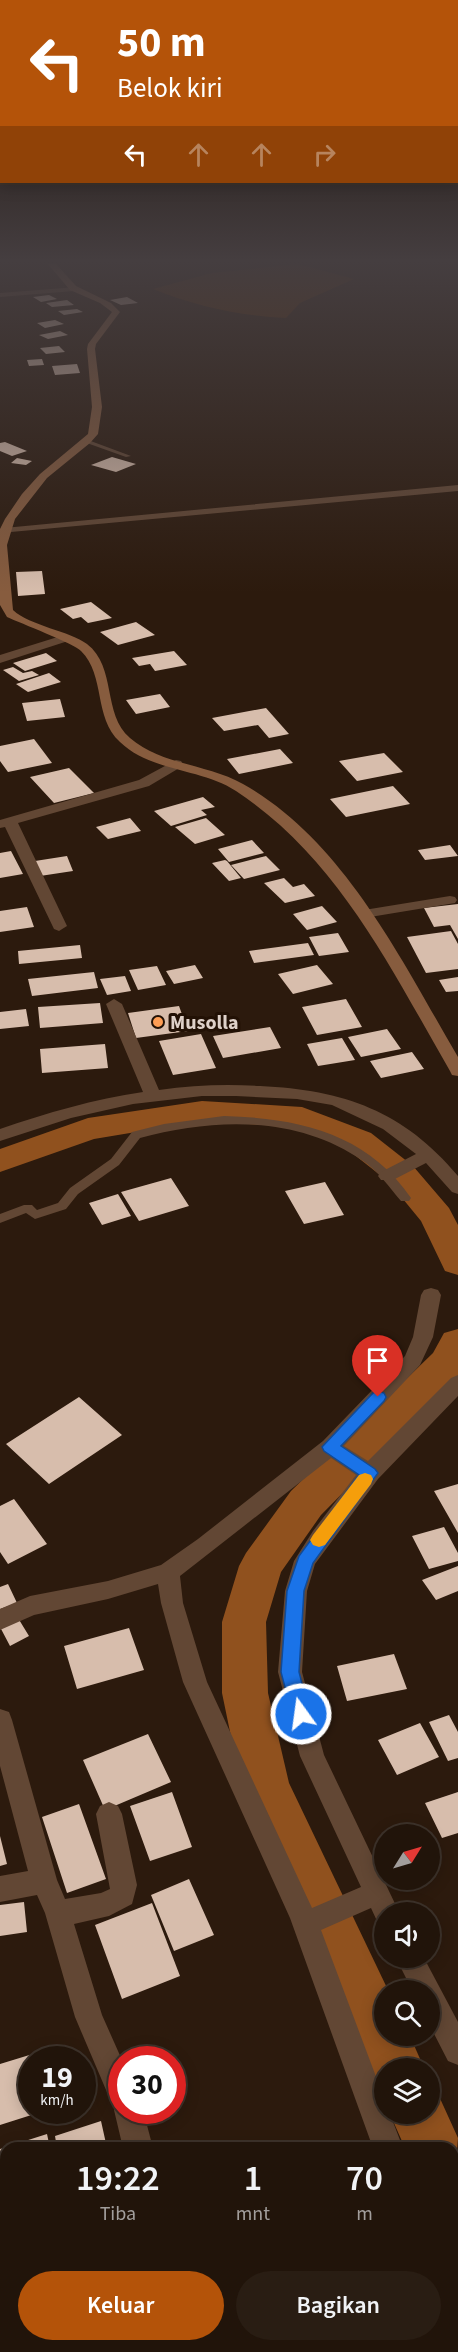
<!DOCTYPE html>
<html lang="id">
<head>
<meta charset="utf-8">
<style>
	:root { --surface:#21140a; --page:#291d13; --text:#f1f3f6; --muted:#a29e9c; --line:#3e332b; --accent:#b45309 }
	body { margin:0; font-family:"Source Sans 3",sans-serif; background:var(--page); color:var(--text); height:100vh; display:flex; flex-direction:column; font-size:22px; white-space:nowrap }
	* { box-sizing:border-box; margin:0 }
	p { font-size:20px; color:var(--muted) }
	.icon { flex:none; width:33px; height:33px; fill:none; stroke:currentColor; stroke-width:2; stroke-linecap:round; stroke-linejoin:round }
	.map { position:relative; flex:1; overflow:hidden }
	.sheet { position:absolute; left:0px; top:2142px; width:459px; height:210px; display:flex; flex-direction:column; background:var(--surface); border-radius:18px 18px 0 0; box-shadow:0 3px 15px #0003,0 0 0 2px var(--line) }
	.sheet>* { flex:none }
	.guide { position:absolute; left:0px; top:0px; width:459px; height:183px; box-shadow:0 3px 15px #0003,0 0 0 2px var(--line); background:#b45309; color:#fff; overflow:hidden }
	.needle { width:39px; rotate:53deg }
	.fabs { position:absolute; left:374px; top:1824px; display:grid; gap:12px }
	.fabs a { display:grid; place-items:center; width:66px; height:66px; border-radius:50%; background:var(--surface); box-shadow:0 3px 15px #0003,0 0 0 2px var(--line); font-size:30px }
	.speed { position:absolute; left:18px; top:2046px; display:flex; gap:12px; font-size:30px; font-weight:700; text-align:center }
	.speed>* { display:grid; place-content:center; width:78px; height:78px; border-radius:50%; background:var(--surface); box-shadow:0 3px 15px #0003,0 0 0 2px var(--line); line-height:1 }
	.speed small { font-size:15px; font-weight:400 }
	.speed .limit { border:9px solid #d22; background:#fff; color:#111 }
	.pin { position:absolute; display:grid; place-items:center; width:51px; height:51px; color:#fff; margin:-62px -26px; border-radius:50% 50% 50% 0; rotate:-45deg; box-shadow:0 0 6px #0007 }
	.pin .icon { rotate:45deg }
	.me { position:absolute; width:66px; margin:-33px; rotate:346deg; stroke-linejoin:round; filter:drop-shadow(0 0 4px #0008) }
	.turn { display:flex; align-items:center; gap:21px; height:126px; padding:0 18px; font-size:27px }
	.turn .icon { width:78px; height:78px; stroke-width:2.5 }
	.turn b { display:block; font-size:42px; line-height:51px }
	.lanes { display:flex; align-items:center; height:57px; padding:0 18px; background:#0003; justify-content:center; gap:30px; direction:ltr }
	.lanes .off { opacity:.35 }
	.eta { display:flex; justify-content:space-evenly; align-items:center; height:102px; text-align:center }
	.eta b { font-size:36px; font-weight:600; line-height:42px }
	.primary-button { display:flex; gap:12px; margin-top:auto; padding:12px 18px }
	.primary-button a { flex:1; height:69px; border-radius:36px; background:var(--accent); color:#fff; font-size:24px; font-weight:600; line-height:69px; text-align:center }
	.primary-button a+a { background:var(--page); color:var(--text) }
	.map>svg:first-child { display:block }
</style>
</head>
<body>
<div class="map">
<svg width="458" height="2352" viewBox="0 0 458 2352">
	<rect width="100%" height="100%" fill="#2c1a0d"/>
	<!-- green -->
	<path fill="#562b06" d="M298 264 354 279 300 303 286 318C240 316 195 306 153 289L212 273Z"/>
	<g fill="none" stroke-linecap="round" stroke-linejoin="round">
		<!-- canal -->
		<path fill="#90511e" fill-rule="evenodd" d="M202 1101 302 1107 371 1133 413 1166 449 1208 458 1225V1275L445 1271 421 1221 389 1182 347 1149 297 1127 202 1121 94 1139 0 1172V1149L88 1118Z
			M458 1329V1376L321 1515 281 1572 266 1622 268 1693 289 1783 388 1990H384V2036H410L424 2068H384V2090L378 2087 241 1785 222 1693V1622L239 1566 246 1553 291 1491 433 1353 444 1333Z
			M429 2091 438 2094 458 2138 456 2163H458V2232L453 2230V2148H405L390 2114H429Z"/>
	</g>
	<!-- building -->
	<path fill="#d7bdac" d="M49 295 57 299 41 302 33 297Z
		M127 297 138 303 121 305 110 300Z
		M67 300 74 305 52 307 46 303Z
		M77 309 83 312 64 315 58 311Z
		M55 320 64 324 45 328 37 323Z
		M60 331 68 335 48 339 39 335Z
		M59 346 65 352 46 354 40 348Z
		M42 359 44 365 29 366 27 360Z
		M77 364 80 373 55 375 52 366Z
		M5 442 27 451 12 456 0 451V443Z
		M112 457 136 464 116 472 91 465Z
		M17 458 32 461 26 465 11 463Z
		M42 571 45 594 18 596 16 572Z
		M91 602 112 618 88 623 81 617 73 619 60 609Z
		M136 622 155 635 118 645 100 632Z
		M174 651 187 665 155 671 150 664 139 666 132 658Z
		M46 653 57 661 25 671 13 663Z
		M13 667 23 673 32 671 39 675 19 681 3 670Z
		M49 673 61 682 28 692 16 684Z
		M160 694 170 707 136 714 126 700Z
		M60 699 65 717 27 721 22 703Z
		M266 708 289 734 269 738 258 725 224 731 212 718Z
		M34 739 52 763 8 772 0 761V746Z
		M280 749 293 763 239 774 227 759Z
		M384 753 403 772 357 781 339 761Z
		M69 768 94 793 54 803 30 777Z
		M393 786 410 804 346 817 330 799Z
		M203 797 215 807 201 810 207 815 171 826 154 811Z
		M130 818 141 831 108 839 96 827Z
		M206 818 225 835 195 844 175 827Z
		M252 840 264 853 229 862 218 849Z
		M450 845 458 856 425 860 418 850Z
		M11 851 23 874 0 878V853Z
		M67 856 73 871 40 876 35 861Z
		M266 856 280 870 244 879 231 865Z
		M225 860 227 861 241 878 229 881 212 863Z
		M284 878 293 887 304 884 315 896 285 903 264 883Z
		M458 904V939L450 925 434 927 424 908Z
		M322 906 337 922 307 930 293 914Z
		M27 907 34 927 0 932V911Z
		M451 931 458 944V969L426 973 407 937Z
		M338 933 349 952 319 956 309 937Z
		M308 943 314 955 254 963 249 951Z
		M80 945 82 958 19 964 18 951Z
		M195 965 203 978 174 984 166 971Z
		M317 965 333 984 293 994 278 974Z
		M157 966 166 985 138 990 129 970Z
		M94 972 98 988 32 996 28 979Z
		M125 976 131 991 107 995 100 979Z
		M458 977V991L446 992 439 980Z
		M346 999 362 1027 317 1035 302 1007Z
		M100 1003 103 1023 40 1028 38 1007Z
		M179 1006 188 1031 136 1038 128 1013Z
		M26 1009 29 1026 0 1029V1012Z
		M270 1027 281 1048 223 1058 213 1036Z
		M387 1029 401 1049 361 1057 348 1037Z
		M201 1034 216 1068 173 1075 159 1041Z
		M342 1038 355 1060 318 1066 307 1044Z
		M105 1044 108 1068 42 1073 40 1049Z
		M412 1052 424 1069 381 1078 370 1061Z
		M171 1178 189 1206 139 1221 121 1192Z
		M325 1182 344 1215 304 1224 285 1191Z
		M118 1194 131 1216 102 1225 89 1203Z
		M79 1397 122 1435 49 1484 6 1444Z
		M458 1484V1533L434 1491Z
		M14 1499 47 1544 8 1564 0 1552V1506Z
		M444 1527 458 1553V1561L429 1569 412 1536Z
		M458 1566V1591L436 1600 422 1580Z
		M8 1584 17 1603 0 1609V1587Z
		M18 1618 29 1636 10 1646 0 1627Z
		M129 1628 144 1670 77 1689 64 1646Z
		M394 1654 407 1689 347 1701 337 1666Z
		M449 1715 458 1732V1758L448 1761 429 1722Z
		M420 1723 439 1757 397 1775 378 1740Z
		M148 1734 171 1782 105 1810 83 1760Z
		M172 1792 192 1847 150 1861 130 1806Z
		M458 1792V1833L442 1838 425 1803Z
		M79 1804 106 1879 67 1893 42 1817Z
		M0 1836 7 1864 0 1866Z
		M189 1879 214 1935 174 1951 151 1895Z
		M24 1902 27 1932 0 1936V1905Z
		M152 1903 180 1976 122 1999 95 1925Z
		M49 2049 51 2060H32V2110L44 2111 0 2125V2064Z
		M101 2121 107 2148H57L55 2136Z
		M47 2134 50 2148H6V2211L0 2213V2149Z
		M6 2219V2292H5L0 2266V2221Z
		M0 2296 6 2319V2346H12L13 2352H0Z"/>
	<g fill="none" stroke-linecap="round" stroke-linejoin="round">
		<!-- lane -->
		<path fill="#624734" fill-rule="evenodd" d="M84 440H88L131 456 126 457 84 442Z
			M224 1116C298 1118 367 1133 411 1198L409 1201H401C389 1187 378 1171 363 1161 297 1115 214 1118 140 1138L119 1165 78 1194 66 1209 35 1219 26 1213 0 1223V1214L24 1205H32L37 1210 58 1203 70 1188 111 1159 132 1132 164 1124Z"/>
		<!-- street -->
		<path fill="#624734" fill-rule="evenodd" d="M77 287 78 289 74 291 0 297V293Z
			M458 485V491L0 533V529L4 528Z
			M64 635 70 639 68 641 0 663V655Z
			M176 760 181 761 183 764 181 767 149 786 18 823 67 926 59 931 54 929 5 827 0 828V820L139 780Z
			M450 896 455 897 457 900 455 903 364 918 357 914 364 910Z
			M114 999 122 1004 159 1090C193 1085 227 1084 260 1086 344 1090 404 1111 458 1176V1194L452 1192 426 1163 393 1180H381L378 1176 381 1172 416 1154 383 1129 332 1105 297 1099 236 1096H202L133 1104 71 1118 0 1141V1129C47 1113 94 1099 143 1092L106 1004Z
			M431 1288 438 1290 441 1295 433 1337 420 1365 344 1446 368 1461 451 1378 458 1375V1396L378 1479 315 1564 307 1591 302 1672 324 1755 399 1912H384V1924L377 1921 371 1908 321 1930 384 2098V2114H390L403 2148H373L290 1918 183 1682 161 1603 158 1584 108 1599 34 1615 0 1630V1609L30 1596 108 1581 161 1565 198 1539 323 1441 405 1356 413 1337 421 1295 424 1290ZM331 1458 356 1475 313 1531 294 1561 285 1591 278 1672 300 1756 361 1887 312 1908 207 1682 183 1603 180 1576Z
			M0 1709 9 1712 12 1720 57 1880 65 1899 101 1893 110 1889 96 1814 100 1806 109 1802 118 1806 122 1814 137 1885 132 1904 109 1916 74 1924 102 2015 122 2060V2110H143L153 2148H123L114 2110 115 2106 112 2104 75 2017 45 1913 37 1895 0 1902V1876L28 1871 0 1766Z
			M396 1958H424L458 2022V2065L448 2061 429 2024V1990H412Z
			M453 2301 458 2303V2345L453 2343Z
			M169 2346H201L202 2352H170Z"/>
		<!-- secondary -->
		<path fill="#875c3e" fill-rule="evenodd" d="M47 263 56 264 76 286 111 303 120 312 96 344 95 349 102 407 98 434 90 443 47 478 15 519 7 545 13 610C30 626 70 631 87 644 117 667 102 714 130 738 161 765 208 764 243 784 345 842 401 960 458 1057V1076L452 1075 450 1071C391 969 338 858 236 791 201 768 151 772 120 742 93 717 106 676 81 651 75 644 20 623 7 617L0 605V529L5 519 22 494 40 474 88 434 92 407 87 349 88 344 112 312 100 303 70 290Z"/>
	</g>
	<!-- sky -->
	<linearGradient id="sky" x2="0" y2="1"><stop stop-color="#180e07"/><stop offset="0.44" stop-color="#453e40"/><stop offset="1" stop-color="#453e40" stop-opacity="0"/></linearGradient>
	<rect width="458" height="593" fill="url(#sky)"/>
	<!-- route -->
	<path fill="#1a73e8" stroke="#114b97" stroke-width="1.5" d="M378 1391 384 1393 386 1397 384 1401 341 1446 375 1469 378 1473 313 1563 304 1591 299 1672 310 1714 307 1720 301 1722 294 1720 292 1714 281 1672 287 1591 299 1556 359 1475 324 1451 322 1447 373 1393Z"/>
	<!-- slow -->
	<path fill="#f59e0b" d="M365 1473 371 1475 373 1479 371 1484 325 1545 319 1547 313 1545 310 1540 313 1535 359 1475Z"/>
	<!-- markers -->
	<circle fill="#fd9d54" stroke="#221105" stroke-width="2" cx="158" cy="1022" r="6"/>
	<g text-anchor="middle" stroke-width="6" stroke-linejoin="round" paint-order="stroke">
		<!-- poi labels -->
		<g font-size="20" font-weight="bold" fill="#ded1c9" stroke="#221105" text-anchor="start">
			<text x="170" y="1029">Musolla</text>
		</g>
	</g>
</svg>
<div class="fabs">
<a><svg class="needle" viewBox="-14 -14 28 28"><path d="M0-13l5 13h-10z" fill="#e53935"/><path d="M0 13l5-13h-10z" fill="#a29e9c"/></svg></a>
<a><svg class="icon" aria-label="sound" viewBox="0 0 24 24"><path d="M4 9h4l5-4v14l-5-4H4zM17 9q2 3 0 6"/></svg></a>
<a><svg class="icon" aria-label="search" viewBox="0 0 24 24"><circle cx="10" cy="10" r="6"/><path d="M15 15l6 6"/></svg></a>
<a><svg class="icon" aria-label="layers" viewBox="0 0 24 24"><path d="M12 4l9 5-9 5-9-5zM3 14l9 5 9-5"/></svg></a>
</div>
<div class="speed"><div>19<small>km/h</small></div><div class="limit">30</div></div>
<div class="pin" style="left:378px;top:1397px;background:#d93025"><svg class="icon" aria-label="arrive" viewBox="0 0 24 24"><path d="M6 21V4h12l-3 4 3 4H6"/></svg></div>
<svg class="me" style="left:301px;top:1714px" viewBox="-20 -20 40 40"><circle r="17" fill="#1a73e8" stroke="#fff" stroke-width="3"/><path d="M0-11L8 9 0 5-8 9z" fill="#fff"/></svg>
<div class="guide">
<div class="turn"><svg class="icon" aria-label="left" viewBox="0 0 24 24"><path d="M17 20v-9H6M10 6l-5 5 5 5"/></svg><div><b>50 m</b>Belok kiri</div></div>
<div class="lanes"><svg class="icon" aria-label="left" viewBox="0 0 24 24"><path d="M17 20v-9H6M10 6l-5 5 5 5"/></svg><svg class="icon off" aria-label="ahead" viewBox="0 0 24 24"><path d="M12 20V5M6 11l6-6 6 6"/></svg><svg class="icon off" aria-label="ahead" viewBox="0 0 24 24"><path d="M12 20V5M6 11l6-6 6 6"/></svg><svg class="icon off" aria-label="right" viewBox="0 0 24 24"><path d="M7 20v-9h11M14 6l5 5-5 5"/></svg></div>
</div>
<section class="sheet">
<div class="eta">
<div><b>19:22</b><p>Tiba</p></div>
<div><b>1</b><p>mnt</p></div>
<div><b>70</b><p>m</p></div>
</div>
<div class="primary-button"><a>Keluar</a><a>Bagikan</a></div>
</section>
</div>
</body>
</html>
